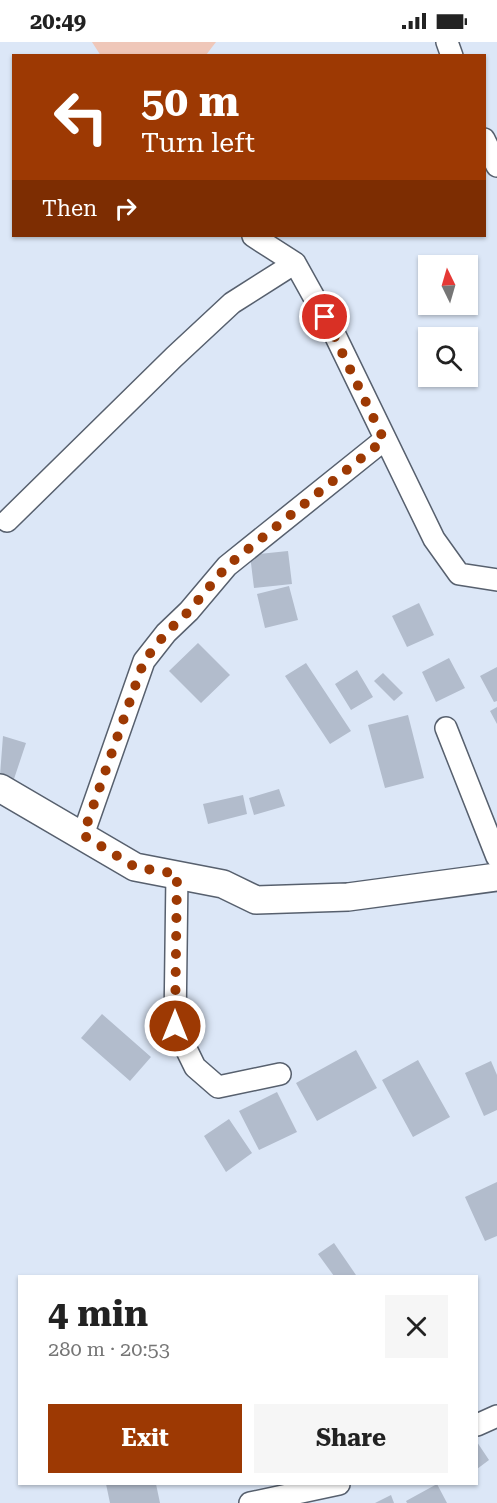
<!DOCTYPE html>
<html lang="en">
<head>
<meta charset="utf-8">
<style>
	:root { --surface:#fff; --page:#f6f6f6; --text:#222; --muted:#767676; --accent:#9d3903 }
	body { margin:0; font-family:"Roboto Serif",serif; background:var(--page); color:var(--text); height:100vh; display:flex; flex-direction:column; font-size:22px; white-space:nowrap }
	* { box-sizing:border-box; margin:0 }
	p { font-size:20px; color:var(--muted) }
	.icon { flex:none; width:33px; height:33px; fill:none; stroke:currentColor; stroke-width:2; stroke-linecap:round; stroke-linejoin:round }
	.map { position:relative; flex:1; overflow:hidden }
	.panel { position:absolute; left:18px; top:1233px; width:460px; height:210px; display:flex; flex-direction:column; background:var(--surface); border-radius:0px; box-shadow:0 2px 4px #0004 }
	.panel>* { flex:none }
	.guide { position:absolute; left:12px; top:12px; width:474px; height:183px; border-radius:0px; box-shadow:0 2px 4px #0004; background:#9d3903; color:#fff; overflow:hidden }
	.needle { width:39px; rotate:355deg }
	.buttons { position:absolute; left:418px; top:213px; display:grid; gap:12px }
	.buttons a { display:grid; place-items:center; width:60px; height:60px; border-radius:0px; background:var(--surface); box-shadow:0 2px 4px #0004; font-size:30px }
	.pin { position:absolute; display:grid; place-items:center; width:51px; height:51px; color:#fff; margin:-26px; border:3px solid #fff; border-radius:50%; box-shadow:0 2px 6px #0007 }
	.me { position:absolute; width:66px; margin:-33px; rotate:0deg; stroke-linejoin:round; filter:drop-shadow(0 0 4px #0008) }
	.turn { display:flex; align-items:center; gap:21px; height:126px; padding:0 30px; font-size:27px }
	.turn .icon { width:78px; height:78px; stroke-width:2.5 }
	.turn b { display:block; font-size:42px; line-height:51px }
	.then { display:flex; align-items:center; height:57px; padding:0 30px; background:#0003; gap:12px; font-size:22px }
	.round { display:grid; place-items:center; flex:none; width:63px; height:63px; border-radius:0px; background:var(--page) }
	.headline { display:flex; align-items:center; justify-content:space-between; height:102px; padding:0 30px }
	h1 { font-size:36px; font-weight:700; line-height:45px }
	.button { display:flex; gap:12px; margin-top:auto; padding:12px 30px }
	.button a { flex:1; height:69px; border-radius:0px; background:var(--accent); color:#fff; font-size:24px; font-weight:700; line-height:69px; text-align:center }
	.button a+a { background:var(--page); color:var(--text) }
	.status { display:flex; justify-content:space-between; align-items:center; height:42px; padding:0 30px; background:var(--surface); direction:ltr }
	.status svg { height:16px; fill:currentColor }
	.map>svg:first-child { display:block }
</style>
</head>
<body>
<div class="status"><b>20:49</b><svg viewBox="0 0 49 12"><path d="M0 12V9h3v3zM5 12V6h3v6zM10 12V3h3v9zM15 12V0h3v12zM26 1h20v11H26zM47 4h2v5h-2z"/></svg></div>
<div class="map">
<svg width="497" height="1461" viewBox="0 0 497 1461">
	<rect width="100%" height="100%" fill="#dce7f7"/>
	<!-- green -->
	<path fill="#efc7b9" d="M92 0H216L206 13 101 14Z"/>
	<!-- building -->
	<path fill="#b2bccc" d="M288 509 292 542 254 546 250 513Z
		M289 544 298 578 265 586 257 552Z
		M419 561 434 593 407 605 392 574Z
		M198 601 230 633 201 661 169 629Z
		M449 616 465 646 436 660 422 630Z
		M306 621 351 689 330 702 285 634Z
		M497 625V659L494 660 480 634Z
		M357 628 373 655 351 668 335 642Z
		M383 631 403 651 394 659 374 639Z
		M497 665V682L490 669Z
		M408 673 424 736 385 746 368 683Z
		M3 694 26 701 14 737 0 733Z
		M279 747 285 764 254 773 249 756Z
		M243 753 247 772 208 782 203 762Z
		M102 972 151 1015 130 1039 81 996Z
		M356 1008 377 1046 317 1079 296 1041Z
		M418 1018 450 1075 413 1095 382 1038Z
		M491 1019 497 1033V1068L484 1074 465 1031Z
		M277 1050 297 1090 259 1108 239 1069Z
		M229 1077 252 1111 226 1130 204 1094Z
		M497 1140V1194L485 1199 465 1155Z
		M334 1201 356 1233 354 1234H334L318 1212Z
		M477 1400 489 1418 477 1427Z
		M106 1442H156L160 1461H110Z
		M437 1442 447 1461H407L406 1459Z
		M391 1453 394 1461H375Z"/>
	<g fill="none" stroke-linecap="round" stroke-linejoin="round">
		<defs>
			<path id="minor" d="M447 0 452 14
				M484 97 497 124
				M253 194 295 221 335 293 434 497 459 532 497 538
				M7 479 174 315 232 261 295 221
				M446 686 497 815
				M83 793 144 619 166 591 189 569 227 524 384 398
				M177 832 175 984 195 1025 218 1045 280 1032
				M477 1383 497 1374
				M250 1461 339 1442"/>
			<path id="tertiary" d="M0 746 135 825 223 842 256 858 348 855 497 835"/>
		</defs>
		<!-- minor casing -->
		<use href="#minor" stroke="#57606e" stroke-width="24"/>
		<!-- tertiary casing -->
		<use href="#tertiary" stroke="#57606e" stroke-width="30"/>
		<!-- minor -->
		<use href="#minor" stroke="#fff" stroke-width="21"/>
		<!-- tertiary -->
		<use href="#tertiary" stroke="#fff" stroke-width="27"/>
	</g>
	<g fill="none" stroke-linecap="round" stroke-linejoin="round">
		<!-- route -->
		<path stroke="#9d3903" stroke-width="10" stroke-dasharray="0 18" d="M175 984 177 832 135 825 83 793 144 619 166 591 189 569 227 524 384 398 325 275"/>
	</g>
</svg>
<div class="buttons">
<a><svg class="needle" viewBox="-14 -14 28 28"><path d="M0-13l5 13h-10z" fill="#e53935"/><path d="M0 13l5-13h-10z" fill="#767676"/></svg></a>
<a><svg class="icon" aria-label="search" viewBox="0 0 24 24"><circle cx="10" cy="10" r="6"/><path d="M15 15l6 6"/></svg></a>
</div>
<div class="pin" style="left:325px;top:275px;background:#d93025"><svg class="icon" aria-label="arrive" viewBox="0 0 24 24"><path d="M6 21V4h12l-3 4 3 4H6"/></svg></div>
<svg class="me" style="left:175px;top:984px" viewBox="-20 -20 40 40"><circle r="17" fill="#9d3903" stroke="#fff" stroke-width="3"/><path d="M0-11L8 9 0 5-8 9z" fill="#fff"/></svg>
<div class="guide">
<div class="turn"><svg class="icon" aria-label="left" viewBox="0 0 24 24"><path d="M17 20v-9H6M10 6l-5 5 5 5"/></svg><div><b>50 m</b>Turn left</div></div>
<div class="then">Then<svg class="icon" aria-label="right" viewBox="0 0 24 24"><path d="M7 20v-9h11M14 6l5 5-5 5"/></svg></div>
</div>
<section class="panel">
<div class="headline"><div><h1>4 min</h1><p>280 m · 20:53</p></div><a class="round"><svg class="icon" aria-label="close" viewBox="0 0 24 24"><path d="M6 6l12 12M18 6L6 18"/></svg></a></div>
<div class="button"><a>Exit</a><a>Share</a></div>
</section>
</div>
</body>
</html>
